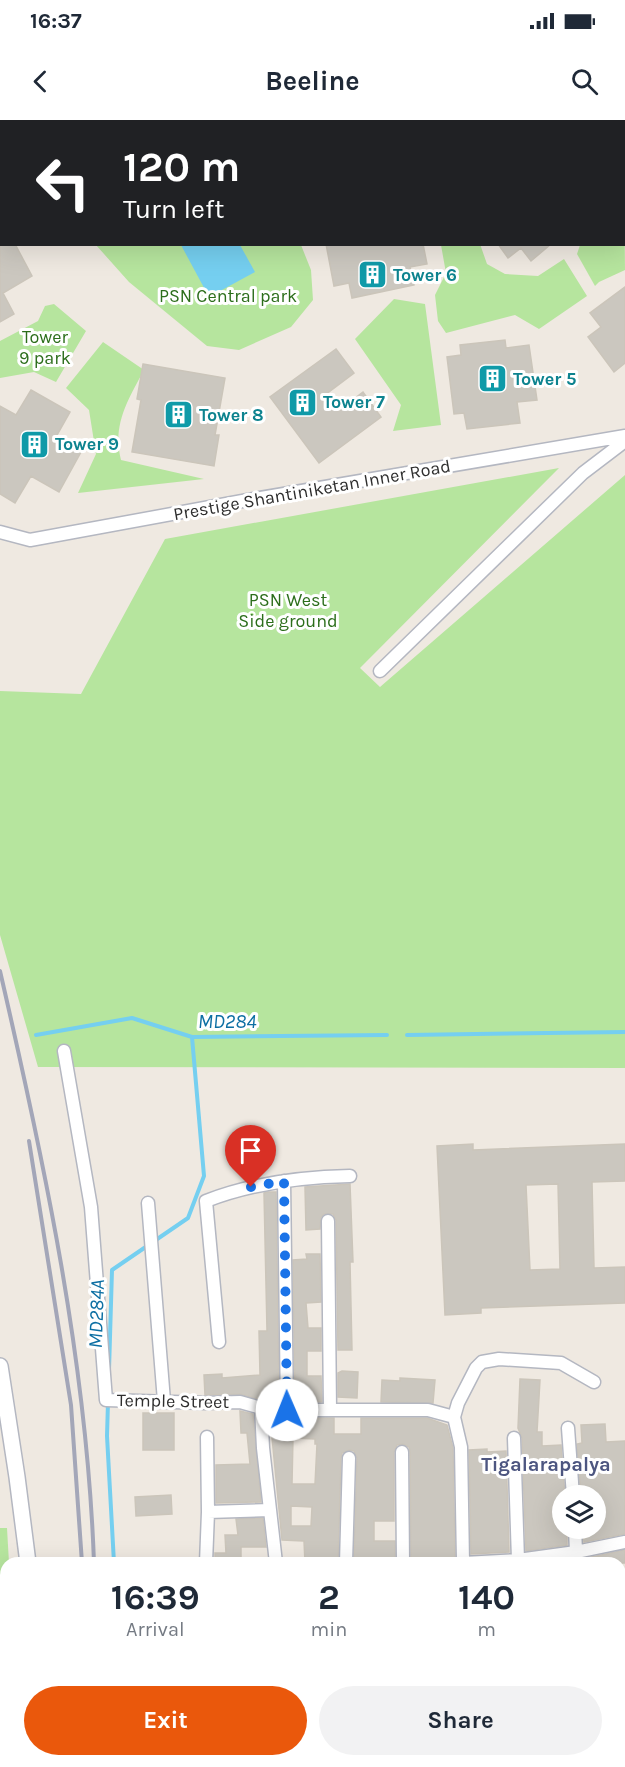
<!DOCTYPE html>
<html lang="en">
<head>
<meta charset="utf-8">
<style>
	:root { --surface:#fff; --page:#f2f2f3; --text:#1f2937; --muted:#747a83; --accent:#ea580c }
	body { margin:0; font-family:Karla,sans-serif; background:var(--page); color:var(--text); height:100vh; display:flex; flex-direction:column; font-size:22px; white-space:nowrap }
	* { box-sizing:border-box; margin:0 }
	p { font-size:20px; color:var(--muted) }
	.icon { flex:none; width:33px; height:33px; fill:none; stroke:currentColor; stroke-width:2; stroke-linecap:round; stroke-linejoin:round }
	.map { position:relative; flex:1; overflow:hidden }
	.panel { position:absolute; left:0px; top:1437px; width:626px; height:210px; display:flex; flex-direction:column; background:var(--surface); border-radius:18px 18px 0 0; box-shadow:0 6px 24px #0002 }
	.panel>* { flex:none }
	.top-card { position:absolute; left:0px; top:0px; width:626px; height:126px; box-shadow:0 6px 24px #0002; background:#202124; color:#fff; overflow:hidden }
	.buttons { position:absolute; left:552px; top:1365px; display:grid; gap:12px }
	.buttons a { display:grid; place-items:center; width:54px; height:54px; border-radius:50%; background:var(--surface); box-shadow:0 6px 24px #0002; font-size:30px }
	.pin { position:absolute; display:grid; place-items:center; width:51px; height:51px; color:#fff; margin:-62px -26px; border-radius:50% 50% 50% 0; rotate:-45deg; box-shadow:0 0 6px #0007 }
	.pin .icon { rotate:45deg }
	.me { position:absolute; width:66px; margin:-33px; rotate:359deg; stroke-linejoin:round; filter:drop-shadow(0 0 4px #0008) }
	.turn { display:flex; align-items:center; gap:21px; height:126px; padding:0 24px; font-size:27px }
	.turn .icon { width:78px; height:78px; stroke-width:2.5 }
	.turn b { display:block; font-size:42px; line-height:51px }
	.eta { display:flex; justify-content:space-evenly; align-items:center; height:102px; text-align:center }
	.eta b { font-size:36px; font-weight:700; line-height:42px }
	.button { display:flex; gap:12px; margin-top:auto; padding:12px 24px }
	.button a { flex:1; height:69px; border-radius:36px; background:var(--accent); color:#fff; font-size:24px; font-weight:700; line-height:69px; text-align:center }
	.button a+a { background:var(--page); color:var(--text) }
	.status { display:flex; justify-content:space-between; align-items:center; height:42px; padding:0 30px; background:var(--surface); direction:ltr }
	.status svg { height:16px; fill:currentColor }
	header { display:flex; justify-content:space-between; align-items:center; height:78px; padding:0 24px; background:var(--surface); font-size:27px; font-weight:700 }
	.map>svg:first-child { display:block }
</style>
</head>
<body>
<div class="status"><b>16:37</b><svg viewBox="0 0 49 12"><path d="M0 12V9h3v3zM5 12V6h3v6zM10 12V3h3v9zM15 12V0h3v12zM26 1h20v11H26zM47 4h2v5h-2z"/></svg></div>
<header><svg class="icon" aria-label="back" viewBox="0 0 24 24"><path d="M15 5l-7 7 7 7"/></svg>Beeline<svg class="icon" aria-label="search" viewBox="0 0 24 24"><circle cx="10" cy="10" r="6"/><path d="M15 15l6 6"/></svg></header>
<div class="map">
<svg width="625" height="1647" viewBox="0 0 625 1647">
	<rect width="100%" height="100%" fill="#efe9e1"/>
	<!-- green -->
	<path fill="#b6e59e" d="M7 0H255L256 1 8 2Z
		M624 54 625 150 599 162 595 166 577 134 580 125 624 124Z
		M480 124 487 144 505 154 538 156 564 139 587 176 539 209 515 195 446 213 438 201 435 175 446 153 441 125Z
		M96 125H301L311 150 313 180 291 207 239 230 207 226 129 162Z
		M394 179 425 184 441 305 393 311 401 285 355 219Z
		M54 184 86 211 56 262 34 252 0 258V221L38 201 45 186Z
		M103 222 144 250C128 280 112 305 121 340L204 359 78 373 96 334 89 290 66 268Z
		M559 348 360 548 380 567 625 355V948L38 947 0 815V571L81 574 165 419Z
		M0 1408H7L9 1443H6V1522H0Z"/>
	<!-- water -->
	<path fill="#75cff0" d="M181 125H240L255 152 209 177Z"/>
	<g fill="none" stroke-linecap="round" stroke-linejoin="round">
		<!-- stream -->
		<path stroke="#75cff0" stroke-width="4" d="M36 915 132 898 192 917 387 915
			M407 915 625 912
			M109 1250 112 1150 188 1098 204 1056 192 917
			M108 1282 107 1316 114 1443
			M117 1647 118 1641"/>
	</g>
	<!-- building -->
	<path fill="#cbc7bf" stroke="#cbc5ba" stroke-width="1.5" fill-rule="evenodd" d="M0 124H15L32 156 3 173 14 194 0 202Z
		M326 124H423L427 144 410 147 414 165 352 178 349 163 334 166Z
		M498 124H551L531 141 521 128 508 138Z
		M625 167V243L614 252 588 217 601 207 590 193Z
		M505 220 506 228 529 225 537 280 517 282 520 303 467 309 464 293 454 294 447 237 461 235 460 225Z
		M336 229 354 253 325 275 338 291 363 272 381 297 319 343 270 277Z
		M143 244 225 258 215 315H219L214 346 132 332 141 280 137 279Z
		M31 270 70 292 56 317 81 332 59 372 31 356 15 383 0 374V286L16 295Z
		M473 1024V1030L625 1024V1061L592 1062 594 1148 625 1147V1183L481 1188V1193L445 1195 437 1026ZM558 1064 560 1149 530 1150 526 1065Z
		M350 1064 353 1142H350L352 1230H338L336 1100 333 1094H324L321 1097 320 1109 306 1110 305 1067Z
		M267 1072H276L279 1281 262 1280 240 1274 205 1275 204 1255 222 1254V1258L260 1255 259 1211H267L264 1073Z
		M306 1134H320L321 1182 306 1183 308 1208H321V1231H307V1256H321L322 1282H295L293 1140 307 1139Z
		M342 1251 358 1252 357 1278 338 1277V1253Z
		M400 1258 435 1260 433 1283 381 1282 382 1260 400 1261Z
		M520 1259 540 1260 537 1312H542V1326L561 1325 565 1376H562V1408H567V1425L526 1431 522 1318 518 1308Z
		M240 1291 253 1294 261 1382 216 1383V1345L250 1344 247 1313H241Z
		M143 1293H174V1330H143Z
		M270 1297 334 1298V1314H361V1298H427L447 1305 453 1328 455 1443H411L410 1332 409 1327 403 1324 397 1325 394 1332V1401H374V1421H395V1443H375V1438H354L357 1338 354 1331 349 1330 342 1333 341 1338 338 1443H305L304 1421 282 1420ZM293 1318 315 1319V1324H317L315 1364H292ZM291 1386 312 1387 311 1406H291Z
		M605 1304 606 1322 625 1321V1414L584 1422 583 1408H596V1376H581L577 1324 582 1323 581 1305Z
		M487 1329V1332L506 1331 509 1432 471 1434 469 1330Z
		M171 1375 172 1394 136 1396 135 1377Z
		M263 1398 266 1427H241V1443H215V1433H226L225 1415H238L236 1399Z
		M625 1430V1443H557L578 1440Z"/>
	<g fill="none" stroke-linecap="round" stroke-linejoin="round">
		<defs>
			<path id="minor" d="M0 412 30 420 248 380 625 316
				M380 551 583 353 625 321
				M64 931 91 1087 106 1280 206 1283 240 1282 261 1288 287 1290H428L454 1297
				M284 1061 287 1290
				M148 1083 164 1281
				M328 1101 330 1289
				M219 1222 206 1081C252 1063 301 1057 350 1056
				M261 1288 263 1328 276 1443
				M568 1308 573 1376
				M514 1318 518 1440
				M402 1332 403 1443
				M208 1392 270 1390
				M575 1408 576 1432
				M463 1442 461 1327 454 1297 458 1283 476 1248 482 1242 499 1239 561 1243 594 1262
				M206 1443 208 1392 207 1317
				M346 1443 349 1338
				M463 1443 518 1440 576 1432 625 1422
				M620 1460 625 1459
				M620 1507 625 1506
				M620 1569H625
				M312 1641 313 1647
				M418 1641 419 1647"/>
			<path id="tertiary" d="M0 1246 17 1357 28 1443
				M27 1647V1641"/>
		</defs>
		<!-- minor casing -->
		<use href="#minor" stroke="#b4b7c1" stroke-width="15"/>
		<!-- tertiary casing -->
		<use href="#tertiary" stroke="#b4b7c1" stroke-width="18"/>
		<!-- minor -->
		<use href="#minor" stroke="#fff" stroke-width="12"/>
		<!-- tertiary -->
		<use href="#tertiary" stroke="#fff" stroke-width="15"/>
		<!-- rail -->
		<path stroke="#a3a6b8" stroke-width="4" d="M0 851C45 1046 87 1243 94 1443
			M29 1021 71 1285 82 1443
			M90 1647V1641
			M100 1647 101 1641"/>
	</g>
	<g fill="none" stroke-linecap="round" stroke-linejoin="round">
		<!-- route -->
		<path stroke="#1a73e8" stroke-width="10" stroke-dasharray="0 18" d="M251 1067 284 1061 287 1290"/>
	</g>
	<!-- icons -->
	<defs>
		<symbol id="building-square" viewBox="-11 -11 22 22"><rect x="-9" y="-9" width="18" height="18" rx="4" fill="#0f9aa8" stroke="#fff"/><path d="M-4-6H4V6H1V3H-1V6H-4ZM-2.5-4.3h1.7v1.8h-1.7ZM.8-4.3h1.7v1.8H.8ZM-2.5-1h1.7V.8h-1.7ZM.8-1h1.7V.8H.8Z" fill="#fff"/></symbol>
	</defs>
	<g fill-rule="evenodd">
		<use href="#building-square" x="356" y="138" width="33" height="33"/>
		<use href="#building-square" x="476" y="242" width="33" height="33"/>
		<use href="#building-square" x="286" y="266" width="33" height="33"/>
		<use href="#building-square" x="162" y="278" width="33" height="33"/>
		<use href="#building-square" x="18" y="308" width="33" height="33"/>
	</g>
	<g text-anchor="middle" stroke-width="6" stroke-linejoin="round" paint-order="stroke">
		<!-- culture labels -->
		<g font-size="18" font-weight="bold" fill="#0d838f" stroke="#fff" text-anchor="start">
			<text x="393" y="161">Tower 6</text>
			<text x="513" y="265">Tower 5</text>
			<text x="323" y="288">Tower 7</text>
			<text x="199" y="301">Tower 8</text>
			<text x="55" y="330">Tower 9</text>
		</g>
		<!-- park labels -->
		<g font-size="18" fill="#2c6e1b" stroke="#fff">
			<text x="228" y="182">PSN Central park</text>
			<text x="45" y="223">Tower<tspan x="45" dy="21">9 park</tspan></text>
			<text x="288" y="486">PSN West<tspan x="288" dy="21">Side ground</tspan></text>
		</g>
		<!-- street labels -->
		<g font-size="18" fill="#2e2e2e" stroke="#fff">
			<text transform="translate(312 370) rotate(-10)" y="6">Prestige Shantiniketan Inner Road</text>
			<text transform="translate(173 1281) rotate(1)" y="6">Temple Street</text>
		</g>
		<!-- water labels -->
		<g font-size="20" font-style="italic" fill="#0d6fa3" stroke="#fff">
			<text x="227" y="908">MD284</text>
			<text transform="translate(96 1194) rotate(-88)" y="7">MD284A</text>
		</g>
		<!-- neighbourhood labels -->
		<g font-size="20" font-weight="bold" fill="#4d5680" stroke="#fff">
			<text x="546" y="1351">Tigalarapalya</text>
		</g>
	</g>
</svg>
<div class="buttons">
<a><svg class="icon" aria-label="layers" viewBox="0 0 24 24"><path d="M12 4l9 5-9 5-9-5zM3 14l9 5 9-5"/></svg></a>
</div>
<div class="pin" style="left:251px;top:1067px;background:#d93025"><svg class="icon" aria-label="arrive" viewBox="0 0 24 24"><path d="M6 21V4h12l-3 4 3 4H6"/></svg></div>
<svg class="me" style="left:287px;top:1290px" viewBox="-20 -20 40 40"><circle r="19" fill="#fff"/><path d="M0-13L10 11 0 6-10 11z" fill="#1a73e8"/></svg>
<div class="top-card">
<div class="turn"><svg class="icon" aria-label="left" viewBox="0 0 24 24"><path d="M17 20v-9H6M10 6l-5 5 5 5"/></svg><div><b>120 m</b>Turn left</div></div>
</div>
<section class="panel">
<div class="eta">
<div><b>16:39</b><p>Arrival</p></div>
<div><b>2</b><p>min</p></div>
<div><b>140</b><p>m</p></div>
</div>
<div class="button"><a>Exit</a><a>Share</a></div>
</section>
</div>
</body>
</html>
